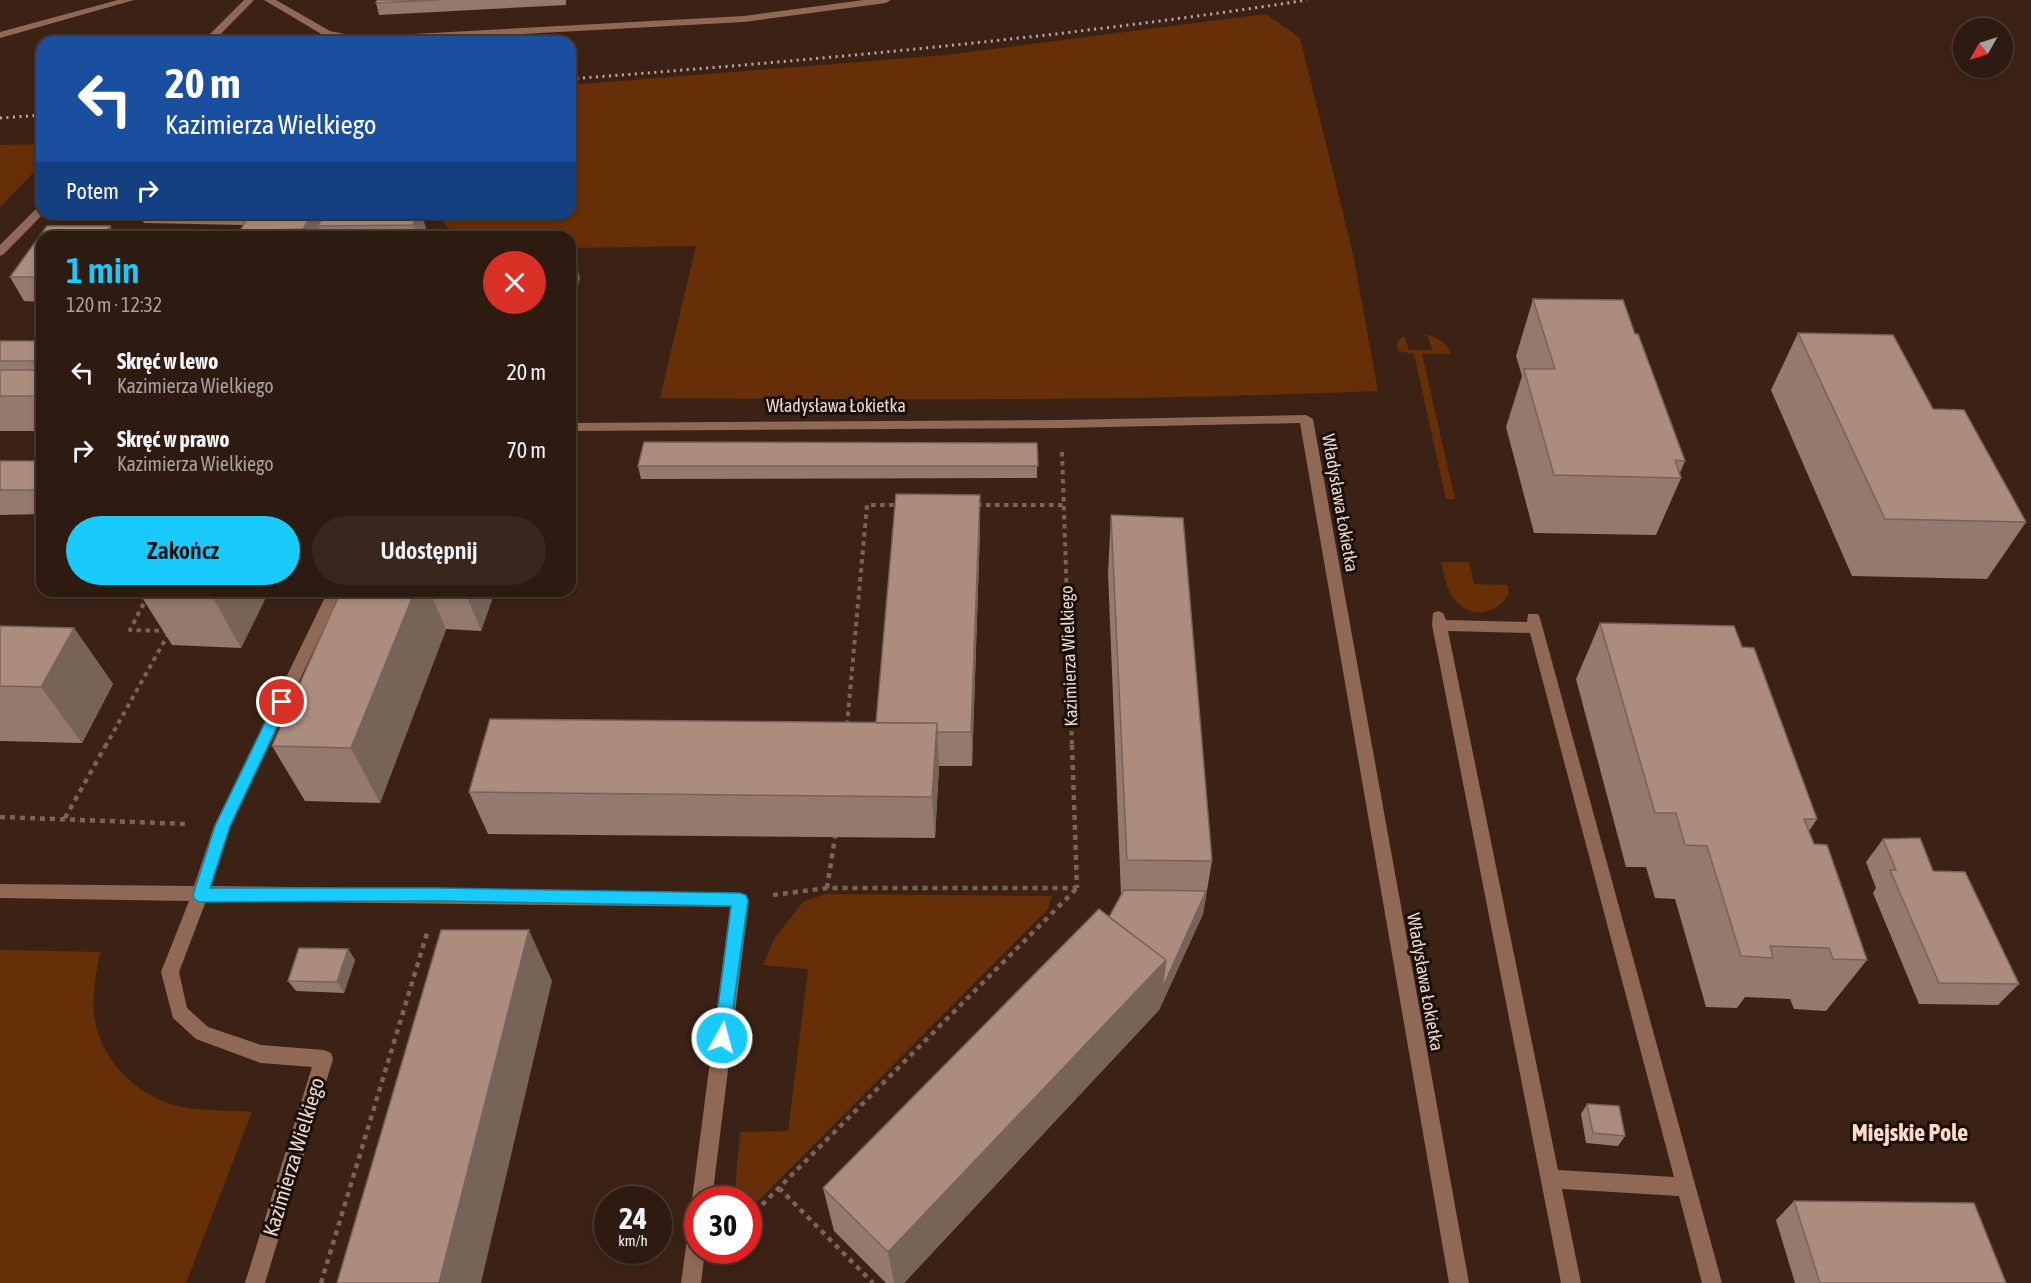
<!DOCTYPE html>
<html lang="pl">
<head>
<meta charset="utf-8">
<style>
	:root { --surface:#2d1a10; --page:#39271e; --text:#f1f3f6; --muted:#a7a19f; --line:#483830; --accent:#19cafc }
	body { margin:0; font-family:"Asap Condensed",sans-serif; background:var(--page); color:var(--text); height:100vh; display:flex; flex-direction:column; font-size:22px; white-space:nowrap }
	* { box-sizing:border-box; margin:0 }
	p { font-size:20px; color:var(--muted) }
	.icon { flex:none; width:33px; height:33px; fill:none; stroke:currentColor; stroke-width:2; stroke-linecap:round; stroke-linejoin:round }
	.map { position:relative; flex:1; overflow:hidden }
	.details { position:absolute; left:36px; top:231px; width:540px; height:366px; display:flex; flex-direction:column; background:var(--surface); border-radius:18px; box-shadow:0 3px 9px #0003,0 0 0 2px var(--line) }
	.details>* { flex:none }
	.guide { position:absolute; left:36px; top:36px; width:540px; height:183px; border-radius:18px; box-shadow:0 3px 9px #0003,0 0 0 2px var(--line); background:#1a4fa0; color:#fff; overflow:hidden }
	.needle { width:39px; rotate:231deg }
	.buttons { position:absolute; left:1953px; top:18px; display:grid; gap:12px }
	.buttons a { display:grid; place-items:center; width:60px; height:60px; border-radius:50%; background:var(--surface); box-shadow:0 3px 9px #0003,0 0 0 2px var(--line); font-size:30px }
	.speed { position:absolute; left:594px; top:1186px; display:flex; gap:12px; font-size:30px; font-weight:700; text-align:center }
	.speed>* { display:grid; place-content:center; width:78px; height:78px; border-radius:50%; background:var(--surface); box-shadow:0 3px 9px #0003,0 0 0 2px var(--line); line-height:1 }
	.speed small { font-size:15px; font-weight:400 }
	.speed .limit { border:9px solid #d22; background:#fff; color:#111 }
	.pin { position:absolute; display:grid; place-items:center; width:51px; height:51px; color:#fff; margin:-26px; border:3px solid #fff; border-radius:50%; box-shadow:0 2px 6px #0007 }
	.me { position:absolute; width:66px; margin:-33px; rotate:7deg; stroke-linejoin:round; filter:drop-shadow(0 0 4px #0008) }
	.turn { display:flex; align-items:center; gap:21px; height:126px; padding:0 30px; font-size:27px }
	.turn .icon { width:78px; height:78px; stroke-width:2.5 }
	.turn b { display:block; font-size:42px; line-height:51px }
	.then { display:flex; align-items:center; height:57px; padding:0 30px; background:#0003; gap:12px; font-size:22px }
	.round { display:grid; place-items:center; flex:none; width:63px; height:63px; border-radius:32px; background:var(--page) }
	.headline { display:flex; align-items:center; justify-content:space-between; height:102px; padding:0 30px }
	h1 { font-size:36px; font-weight:600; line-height:45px; color:var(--accent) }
	.button { display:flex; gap:12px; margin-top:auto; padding:12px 30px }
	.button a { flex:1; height:69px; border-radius:36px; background:var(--accent); color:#111; font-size:24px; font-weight:600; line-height:69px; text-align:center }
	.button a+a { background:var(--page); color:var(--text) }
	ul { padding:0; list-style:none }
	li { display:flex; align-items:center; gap:18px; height:78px; padding:0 30px }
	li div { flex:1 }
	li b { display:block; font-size:22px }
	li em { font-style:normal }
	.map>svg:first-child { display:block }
</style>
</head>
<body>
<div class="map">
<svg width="2031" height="1283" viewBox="0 0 2031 1283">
	<rect width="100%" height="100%" fill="#3c2215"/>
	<!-- green -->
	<path fill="#672f08" d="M1266 14 1300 38 1353 254 1378 391C1139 401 899 400 660 398L696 246 570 248V237H456L435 213H570V85L946 55Z
		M42 144V164L0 207V145Z
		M1423 334C1434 336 1448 342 1451 354H1422L1455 499H1446L1414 354 1398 351 1397 343 1402 337H1405L1409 350H1432L1428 337Z
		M1441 562H1469L1474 584 1507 585 1509 594C1495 618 1464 619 1450 593 1445 584 1444 572 1441 562Z
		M825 894 1052 896 1048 909 749 1210 748 1200H734L740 1132 788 1131 808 969 763 965 774 939 803 902Z
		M0 950 100 952C96 975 91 998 95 1021 103 1065 143 1101 187 1108 208 1111 231 1110 252 1112L186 1283H0Z"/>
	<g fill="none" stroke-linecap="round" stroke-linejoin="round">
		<!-- path-far1 -->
		<path stroke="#7a6357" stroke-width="4" stroke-dasharray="4.5 4.5" stroke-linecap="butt" d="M1062 452 1072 747
			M977 505H1063
			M847 725 867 505H900
			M105 747 170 631 130 630 150 591"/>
		<!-- path -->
		<path stroke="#7a6357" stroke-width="4.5" stroke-dasharray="5 5" stroke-linecap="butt" d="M1072 745 1077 888
			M0 817 188 824
			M65 818 106 745
			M827 888 835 837
			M773 895 827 888H1077
			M779 1188 873 1283
			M748 1219 1077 888
			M321 1283 428 930"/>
		<!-- minor -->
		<path fill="#8f6955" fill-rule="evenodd" d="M118 0H134L0 38V32Z
			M244 0H254L213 42H202Z
			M264 0H276L330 31 359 37 744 16 864 0H891L886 3 744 22 377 42H354L323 35Z
			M42 206V213H44L4 254 0 256V245L38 207Z
			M1306 415 1313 419 1469 1283H1449L1300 423 1061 428 570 431V423L1061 420Z
			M328 591H342L230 826 211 886 740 893 746 895 749 900 712 1200H698V1208L692 1200 730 907 206 901 179 972 187 1008 208 1027 261 1045 324 1050 331 1053 333 1059 265 1283H245L312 1067 261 1063 196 1039 173 1018 161 972 189 901 0 898V884L194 886 214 826Z
			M1438 611 1443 613 1446 620 1527 622 1528 614H1538L1540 618 1722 1283H1702L1679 1196 1562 1189 1581 1283H1561L1432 625 1433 613ZM1448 631 1530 633 1674 1177 1558 1170Z
			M698 1222V1251H705L701 1283H681L688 1232 691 1225Z"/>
		<!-- rail -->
		<path stroke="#bdaaa0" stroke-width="3" stroke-dasharray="2 4.5" stroke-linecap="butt" d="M570 79C817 60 1062 38 1307 0
			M0 118 42 115"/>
	</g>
	<!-- wall -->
	<path fill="#94796c" d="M377 0H566V5L379 15 376 3Z
		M139 213H421L427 232 426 236 569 235 570 237H243L240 231 244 225 144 223Z
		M47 226H110L115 237H42V302L24 301 10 277Z
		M1533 299 1635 334 1685 461 1680 473 1681 478 1656 535 1534 533 1506 427 1522 376 1516 356Z
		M1798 333 1933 409 2026 522 1987 579 1852 576 1771 390Z
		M0 341H42V431H0Z
		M1037 443V478L641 479 638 466Z
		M0 461H42V514L0 515Z
		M1111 515 1212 861 1203 914 1159 1010 904 1283H886L834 1231 823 1188 1109 917 1121 895 1108 573Z
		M980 530 972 766H939L935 838 488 834 469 792 876 723Z
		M138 591H269L241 648 172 645Z
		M341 591H495L481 631 446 629 380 803 305 801 272 746Z
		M1600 623 1742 647 1817 819 1809 831 1814 844 1867 960 1826 1011 1794 1009 1790 999 1745 997 1737 1008 1706 1007 1675 899 1655 898 1646 867H1626L1576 679Z
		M0 626 74 628 113 684 82 743 0 741Z
		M1883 839 1933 871 2019 984 1998 1005 1919 1004 1873 893 1876 888 1866 862Z
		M348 949 355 960 344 993 296 991 288 981Z
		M1587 1104 1625 1136 1618 1146 1586 1143 1581 1114Z
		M1794 1201 2006 1283H1795L1776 1220Z"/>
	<!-- shaded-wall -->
	<path fill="#786358" d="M312 213H333L318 226 321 237H306L303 229Z
		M417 213H421L427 232 425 237H417L413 225Z
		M110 226 115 237H103Z
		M570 238 580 278 570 315Z
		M980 495V530L972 766 971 732Z
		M209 591H269L241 648Z
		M415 591H430L446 630 380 803 351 748Z
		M465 591H495L481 631Z
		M74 628 113 684 82 743 41 687Z
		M937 723 939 766 935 838 932 797Z
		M1206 891 1203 914 1159 1010 904 1283H894L888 1252Z
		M529 930 552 981 481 1283H439Z
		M348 949 355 960 344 993 337 982Z"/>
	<!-- building -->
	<path fill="#ac8d7d" stroke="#786358" stroke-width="1.5" d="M377 0H439L376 3Z
		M250 213H312L303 229 240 231Z
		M324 213H417L413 225 318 226Z
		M47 226H110L103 237H42V277H10Z
		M569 235 568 237H314L315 236Z
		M1533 299 1623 300 1635 334H1638L1685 461 1675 460 1681 478 1554 475 1524 369H1555Z
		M1798 333 1893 335 1933 409 1964 410 2026 522 1885 519Z
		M0 341H42V361H0Z
		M0 370H42V396H0Z
		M644 442 1037 443 1038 466H638Z
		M0 461H42V490H0Z
		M896 494 980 495 971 732H937V723H876Z
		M1111 515 1183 518 1212 861 1127 860Z
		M341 591H415L351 748 272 746Z
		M1600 623 1734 626 1742 647 1754 648 1817 819H1804L1814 844 1827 845 1867 960 1833 959 1829 948 1770 946 1773 958 1741 956 1707 846 1685 845 1676 813H1655Z
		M0 626 74 628 41 687 0 686Z
		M490 719 937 723 932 797 469 792Z
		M1920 838 1933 871 1965 872 2019 984 1939 983 1890 870H1896L1883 839Z
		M1124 890 1206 891 1162 989 1166 960 1109 917Z
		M1099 909 1166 960 888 1252 823 1188Z
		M441 930H529L439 1283H337Z
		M299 948 348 949 337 982 288 981Z
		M1587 1104 1619 1106 1625 1136 1593 1133Z
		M1794 1201 1974 1203 2006 1283H1820Z"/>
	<!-- route -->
	<path fill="#19cafc" stroke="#1083a4" stroke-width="1.5" d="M282 696 289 702 230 826 210 888H439L740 893 746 895 748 900 728 1044 722 1046 717 1044 714 1038 731 906 439 901 200 902 195 900 193 895 215 826 275 702Z"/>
	<g text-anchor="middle" stroke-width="6" stroke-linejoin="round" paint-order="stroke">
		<!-- street labels -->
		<g font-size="18" fill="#e9d8cf" stroke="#1a0f09">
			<text x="836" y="412">Władysława Łokietka</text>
			<text transform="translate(1340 503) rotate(80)" y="6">Władysława Łokietka</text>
			<text transform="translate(1069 656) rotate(-92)" y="6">Kazimierza Wielkiego</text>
			<text transform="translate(1425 982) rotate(80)" y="6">Władysława Łokietka</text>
		</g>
		<!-- near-street labels -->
		<g font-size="21" fill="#e9d8cf" stroke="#1a0f09">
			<text transform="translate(294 1157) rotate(-73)" y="7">Kazimierza Wielkiego</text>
		</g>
		<!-- near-neighbourhood labels -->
		<g font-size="24" font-weight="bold" fill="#fddac9" stroke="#1a0f09">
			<text x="1910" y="1141">Miejskie Pole</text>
		</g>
	</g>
</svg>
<div class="buttons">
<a><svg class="needle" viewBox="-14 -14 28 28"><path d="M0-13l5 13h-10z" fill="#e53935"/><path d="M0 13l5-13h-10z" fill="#a7a19f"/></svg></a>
</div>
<div class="speed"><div>24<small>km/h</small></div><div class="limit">30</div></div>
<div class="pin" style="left:282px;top:702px;background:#d93025"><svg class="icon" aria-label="arrive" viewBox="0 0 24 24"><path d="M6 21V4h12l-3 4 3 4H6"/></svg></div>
<svg class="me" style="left:722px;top:1038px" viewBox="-20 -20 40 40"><circle r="17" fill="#19cafc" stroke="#fff" stroke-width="3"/><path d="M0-11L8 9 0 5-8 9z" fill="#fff"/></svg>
<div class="guide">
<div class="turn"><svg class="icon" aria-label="left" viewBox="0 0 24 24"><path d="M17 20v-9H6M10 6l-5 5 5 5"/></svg><div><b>20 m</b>Kazimierza Wielkiego</div></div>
<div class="then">Potem<svg class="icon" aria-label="right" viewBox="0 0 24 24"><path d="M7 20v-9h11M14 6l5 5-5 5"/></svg></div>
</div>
<section class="details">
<div class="headline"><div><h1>1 min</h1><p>120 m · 12:32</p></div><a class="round" style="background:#d93025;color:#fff"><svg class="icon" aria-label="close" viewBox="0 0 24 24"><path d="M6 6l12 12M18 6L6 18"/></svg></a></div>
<ul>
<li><svg class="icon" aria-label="left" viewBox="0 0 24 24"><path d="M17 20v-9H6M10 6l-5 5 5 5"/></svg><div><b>Skręć w lewo</b><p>Kazimierza Wielkiego</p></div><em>20 m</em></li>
<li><svg class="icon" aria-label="right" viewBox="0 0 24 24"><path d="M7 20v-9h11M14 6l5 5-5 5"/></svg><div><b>Skręć w prawo</b><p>Kazimierza Wielkiego</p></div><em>70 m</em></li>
</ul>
<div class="button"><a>Zakończ</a><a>Udostępnij</a></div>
</section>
</div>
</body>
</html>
